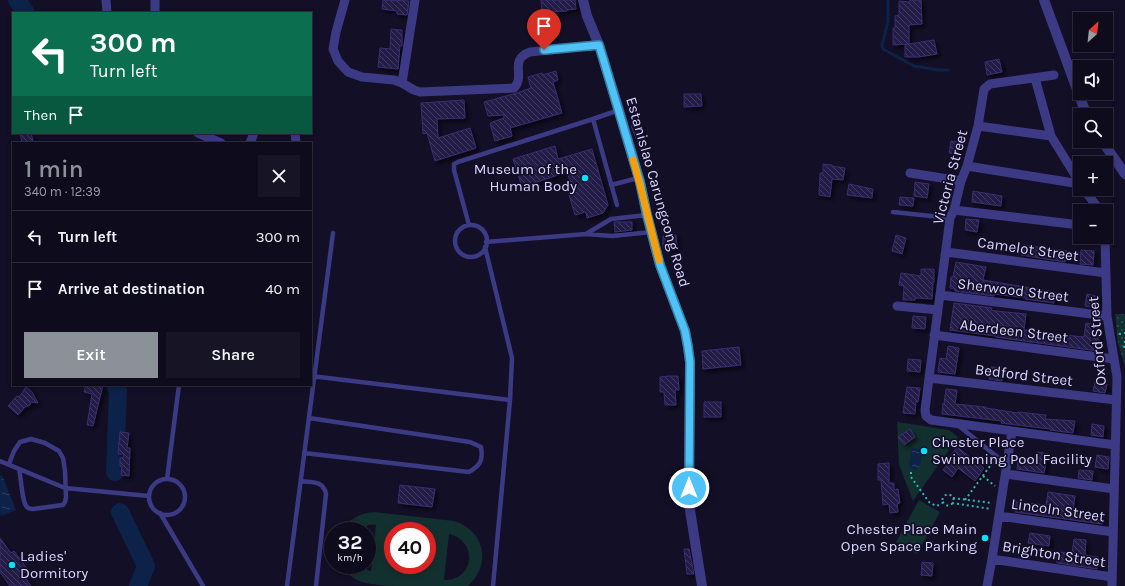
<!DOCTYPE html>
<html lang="en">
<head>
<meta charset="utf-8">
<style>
	:root { --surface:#0e0b1c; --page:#171425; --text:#f1f3f6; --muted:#9b9ba3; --line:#2e2b3b; --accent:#8c9099 }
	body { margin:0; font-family:Karla,sans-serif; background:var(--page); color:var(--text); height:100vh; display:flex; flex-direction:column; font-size:15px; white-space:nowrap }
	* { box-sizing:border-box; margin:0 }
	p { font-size:13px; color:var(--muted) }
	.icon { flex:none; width:22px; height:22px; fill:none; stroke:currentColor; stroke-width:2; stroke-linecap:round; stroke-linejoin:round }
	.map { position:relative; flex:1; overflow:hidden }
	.sheet { position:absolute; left:12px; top:142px; width:300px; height:244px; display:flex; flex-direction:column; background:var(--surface); border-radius:0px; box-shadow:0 2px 6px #0003,0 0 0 1px var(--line) }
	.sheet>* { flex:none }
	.banner { position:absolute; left:12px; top:12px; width:300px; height:122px; border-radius:0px; box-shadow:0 2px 6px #0003,0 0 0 1px var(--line); background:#0b6e4f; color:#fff; overflow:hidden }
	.needle { width:26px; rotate:27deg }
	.tools { position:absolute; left:1073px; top:12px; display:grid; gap:8px }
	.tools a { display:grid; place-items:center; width:40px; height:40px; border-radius:0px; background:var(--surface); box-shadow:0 2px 6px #0003,0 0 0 1px var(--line); font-size:20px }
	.speed { position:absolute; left:324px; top:522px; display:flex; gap:8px; font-size:20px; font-weight:700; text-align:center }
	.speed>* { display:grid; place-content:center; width:52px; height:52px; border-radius:50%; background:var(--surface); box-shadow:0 2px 6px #0003,0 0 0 1px var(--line); line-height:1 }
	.speed small { font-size:10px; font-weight:400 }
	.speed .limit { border:6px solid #d22; background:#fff; color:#111 }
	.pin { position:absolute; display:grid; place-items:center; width:34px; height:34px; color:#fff; margin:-41px -17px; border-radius:50% 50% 50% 0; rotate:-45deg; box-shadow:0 0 4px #0007 }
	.pin .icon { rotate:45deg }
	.me { position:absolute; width:44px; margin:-22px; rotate:0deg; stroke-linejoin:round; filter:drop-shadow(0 0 3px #0008) }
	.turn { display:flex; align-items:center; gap:14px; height:84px; padding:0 12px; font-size:18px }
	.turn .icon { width:52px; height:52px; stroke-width:2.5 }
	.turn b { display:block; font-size:28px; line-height:34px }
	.then { display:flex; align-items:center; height:38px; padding:0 12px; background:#0003; gap:8px; font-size:15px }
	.round { display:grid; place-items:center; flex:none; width:42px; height:42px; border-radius:0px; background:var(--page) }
	.summary { display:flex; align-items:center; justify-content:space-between; height:68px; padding:0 12px }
	h1 { font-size:24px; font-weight:600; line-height:30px; color:var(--accent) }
	.cta { display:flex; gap:8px; margin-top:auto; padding:8px 12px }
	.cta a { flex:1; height:46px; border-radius:0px; background:var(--accent); color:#fff; font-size:16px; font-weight:600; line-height:46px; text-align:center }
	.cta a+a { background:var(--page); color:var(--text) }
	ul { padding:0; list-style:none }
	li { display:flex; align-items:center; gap:12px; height:52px; padding:0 12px; border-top:1px solid var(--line) }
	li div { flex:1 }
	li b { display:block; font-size:15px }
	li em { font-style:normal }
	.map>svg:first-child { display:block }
</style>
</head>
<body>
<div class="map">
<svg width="1125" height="586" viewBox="0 0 1125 586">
	<defs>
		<pattern id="park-dots" width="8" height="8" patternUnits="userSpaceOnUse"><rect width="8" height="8" fill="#12302f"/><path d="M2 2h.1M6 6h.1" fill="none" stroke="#344d4e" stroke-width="1.8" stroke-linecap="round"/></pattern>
		<pattern id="water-ripples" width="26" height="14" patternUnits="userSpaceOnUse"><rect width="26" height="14" fill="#0c2248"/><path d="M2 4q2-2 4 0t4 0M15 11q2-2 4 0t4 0" fill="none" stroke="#2f4163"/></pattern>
		<pattern id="building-back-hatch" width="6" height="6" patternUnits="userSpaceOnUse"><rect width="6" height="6" fill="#241b47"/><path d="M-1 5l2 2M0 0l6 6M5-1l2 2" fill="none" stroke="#433b63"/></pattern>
		<filter id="shadow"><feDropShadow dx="3" dy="3" stdDeviation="2" flood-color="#0009"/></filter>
	</defs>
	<rect width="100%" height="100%" fill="#130f26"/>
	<!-- grass -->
	<path fill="#12302f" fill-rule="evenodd" d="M897 422 949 430 958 437 913 501 899 465Z
		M919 500 940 512 917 554 896 542Z
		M374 512 454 521C485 531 492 564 468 586 448 586 428 586 409 586 393 586 374 586 359 581 352 578 346 572 341 565H358L365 569 371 571 376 525C366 524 366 527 358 531 354 532 346 531 341 531 349 519 360 513 374 512ZM393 531H427V565H393ZM449 534C479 541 474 581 444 580Z"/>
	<!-- park -->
	<path fill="url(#park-dots)" d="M1115 314H1125V367L1118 343Z"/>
	<!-- water -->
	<path fill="url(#water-ripples)" d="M912 448 922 449C921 457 923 467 915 470L910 468 909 464Z
		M2 475 16 510 1 516 0 513V476Z"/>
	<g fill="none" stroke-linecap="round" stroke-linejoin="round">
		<!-- stream -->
		<path stroke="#0c2248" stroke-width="3" d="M888 0V22L882 45 883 49 914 66 938 70H948"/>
		<!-- river -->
		<path stroke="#0c2248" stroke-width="18" d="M17 0 26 13
			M115 472 118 390 115 385
			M120 512 146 566 138 586"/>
	</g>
	<!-- building -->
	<path fill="url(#building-back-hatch)" stroke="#3b2d73" filter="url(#shadow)" d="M383 0 409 1 407 15 397 14V11L382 9Z
		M541 0H575L576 9 567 10V11L542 12Z
		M910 0H921L922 24 909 25V44L934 40 937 54 918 57H905V45L908 44 893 45V28H895V16L899 15V1L910 2Z
		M391 29 402 30V46L400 45 398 69 378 67 380 48 390 49Z
		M999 59 1002 72 987 75 985 62Z
		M556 71 558 80 553 82 562 113 510 128 512 136 495 141 490 123 504 118V115L488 116 484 102 517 93 531 88 528 77 542 73V75Z
		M684 94H701L702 106 684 107Z
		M464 100 465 118 437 119 438 138 470 128 476 148 435 161 427 133 423 134 421 103Z
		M631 126H642V153Z
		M20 133H31L33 141 22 143Z
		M951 141 960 142 958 154 949 153Z
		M555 146 558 159 592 149 608 205 603 213 587 218 586 212 575 215 569 195 574 194 567 172 522 187 513 159Z
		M823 164 832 165V166L845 168 843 180 832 179 830 197 819 195 820 173H823Z
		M915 182 929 184 927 198 914 196Z
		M849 184 873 189 872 198 847 195Z
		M973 191 1002 196 1001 206 972 202Z
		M900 197 914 198 913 206 899 205Z
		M966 219 979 220 977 232 965 230Z
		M614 222H632V230L615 232Z
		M676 235 677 247 663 248V236Z
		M896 235 906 238 902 254 892 251Z
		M1023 245 1067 251 1065 262 1021 255Z
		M1081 250 1094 251 1093 265 1080 264Z
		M956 262 986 267 983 280 1055 292 1054 303 1025 299 1026 298 994 294V296L955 291V289L950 288 951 277H953Z
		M921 269H934V282H933L932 299 915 298V300H903L904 286 899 285 901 273 921 276Z
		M1087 294 1099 297 1097 308 1085 306Z
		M954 303 992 308 991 310 996 311 1026 314 1024 330 1054 333V334L1084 337 1086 323 1099 325 1097 339H1099L1098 351 1010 339 996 337V336L950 330Z
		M913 316 926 317 925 329 912 328Z
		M948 346 959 348 955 374 938 372 940 358 946 359Z
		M739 347 741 365 703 369 702 351Z
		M908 359 921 360 920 372 907 371Z
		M991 367 1003 368 1002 381 989 379Z
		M669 376H678L679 390H675L676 405H665L664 392H660V377Z
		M1095 382 1107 384 1105 393 1093 391Z
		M86 385H103L93 426 87 425 92 394 84 392Z
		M26 387 32 392 38 403 31 402 30 405 25 407 18 415 8 406 17 396 19 397Z
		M907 387 920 388 918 402 916 401 915 414 903 413Z
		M946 389 957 390 955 404 986 407V408L1018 413V412L1046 415 1045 419 1075 421 1073 433 1050 430V429L1001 423 1002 421 942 414 943 403 944 404Z
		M704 402H721V417H704Z
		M1092 424 1104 426 1103 437 1091 435Z
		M910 429 915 437 904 445 898 437Z
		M120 432 129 433 127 448H130L129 476 121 475 122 466H120V458H123L124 454H118Z
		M957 447 984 468 975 481 958 468 952 477 943 470 949 463 946 462Z
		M1038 452 1048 454 1044 473 1017 469 1018 461 1036 463Z
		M1097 455 1109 457 1108 469 1095 467Z
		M889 463V483H894V490L898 489 900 503 897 504 898 512 890 513 889 504 883 505 881 480H878V464Z
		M1079 470 1093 471 1092 480 1078 478Z
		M400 485 435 489 432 507 398 503Z
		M1048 492 1075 496 1073 512 1103 515 1102 524 1015 512 1016 502 1046 505Z
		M1030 533 1050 536 1049 546 1028 543Z
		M0 538 11 553 14 551 28 570 23 574 31 586H10L0 572Z
		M1074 539 1086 540 1085 555 1098 557 1097 569 1057 563V552L1072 553Z
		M684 549H689L694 574H687Z
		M922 562 933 563 932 576 921 575Z"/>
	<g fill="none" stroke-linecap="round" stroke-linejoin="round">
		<!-- path -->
		<path stroke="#2fb8b0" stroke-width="2" stroke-dasharray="2 3" stroke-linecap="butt" d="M1119 334 1125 333
			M1125 341 1124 346 1125 350
			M911 472V477L929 502 936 506 939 505 942 503
			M983 476 995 486
			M942.5 500a5.5 5.5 0 1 1 11 0a5.5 5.5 0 1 1-11 0Z
			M953 498 992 503
			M965 500 993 462
			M952 503 991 509"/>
		<!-- service -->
		<path stroke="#3d3a85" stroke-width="4.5" d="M593 119 617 205
			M611 185 638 178
			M893 212 950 218
			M469 225 454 170V164L458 162 593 119 619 110
			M455 241a16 16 0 1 1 32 0a16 16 0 1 1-32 0Z
			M586 234 611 219 647 215
			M486 242 586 234 612 236 652 232
			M485 247 512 358 510 400 493 586
			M311 376 510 400
			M959 426 1006 464
			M304 453 469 472C481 465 483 460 481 447L470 442 309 418
			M0 461 65 488 149 496
			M9 464 14 451 20 442 31 439 45 443 59 451 63 458 65 471 66 497 65 502 63 505 33 509C31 509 29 509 27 507 22 503 21 476 19 469
			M167 479 179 385
			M149 497a18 18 0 1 1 36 0a18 18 0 1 1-36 0Z
			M301 481C312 483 323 480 326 494L316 586
			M160 513 203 586
			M287 586 333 233"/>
		<!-- minor -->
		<path stroke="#3d3a85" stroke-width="9" d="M106 0 107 13
			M345 0 336 32 333 49 338 61 348 72 362 77 394 80 402 83
			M415 0 402 83 414 90 420 92 514 88C526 76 508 60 530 52L599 45
			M155 13V0
			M1054 75 990 84 984 89 978 126 967 166 961 181 954 210 950 218 929 378 925 410 926 416 931 420 1115 445
			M1035 78 1051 136 1080 183
			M978 126 1051 136
			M198 133 221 143
			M295 133 296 143
			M250 143 254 133
			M967 166 1080 184
			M910 173 961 181
			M1084 189 1100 211
			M954 210 1080 225
			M1105 237 1107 316 1117 377 1112 586
			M946 252 1106 273
			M940 295 1107 316
			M897 306 938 310
			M934 335 1114 359
			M929 378 1116 400
			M1006 474 1114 489
			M999 516 1113 532
			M992 559 1112 577
			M987 586 992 559 1012 431"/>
		<!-- tertiary -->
		<path stroke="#3d3a85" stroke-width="10" d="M583 0 587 16 599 45 619 110 640 182 647 215 660 265 685 331 688 347 690 362 689 504 702 586
			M1044 0 1082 103 1087 115
			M1102 141 1125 174"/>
	</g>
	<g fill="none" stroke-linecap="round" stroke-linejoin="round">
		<defs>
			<path id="route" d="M544 50 599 45 640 182 647 215 660 265 685 331 688 347 690 362 689 488"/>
		</defs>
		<!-- route casing -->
		<use href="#route" stroke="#337fa1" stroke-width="10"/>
		<!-- route -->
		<use href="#route" stroke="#4fc3f7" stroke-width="7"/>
		<!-- slow -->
		<path stroke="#f59e0b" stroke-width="7" d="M633 160C643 193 650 227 659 260"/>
	</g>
	<!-- markers -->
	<g fill="#00e5ff" stroke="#130f26" stroke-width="1.5">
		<circle cx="585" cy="178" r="4"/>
		<circle cx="924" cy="451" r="4"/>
		<circle cx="985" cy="538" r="4"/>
		<circle cx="12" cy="565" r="4"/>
	</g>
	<g text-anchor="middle" stroke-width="3.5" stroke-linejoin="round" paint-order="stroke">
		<!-- poi labels -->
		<g font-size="15" fill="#d9d4ff" stroke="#130f26" text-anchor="end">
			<text x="577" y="174">Museum of the<tspan x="577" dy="17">Human Body</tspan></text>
			<text x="932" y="447" text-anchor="start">Chester Place<tspan x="932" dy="17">Swimming Pool Facility</tspan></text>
			<text x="977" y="534">Chester Place Main<tspan x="977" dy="17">Open Space Parking</tspan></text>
			<text x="20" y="561" text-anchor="start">Ladies'<tspan x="20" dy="17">Dormitory</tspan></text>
		</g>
		<!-- street labels -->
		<g font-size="15" fill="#d9d4ff" stroke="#130f26">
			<text transform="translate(950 177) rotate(-75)" y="5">Victoria Street</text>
			<text transform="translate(658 192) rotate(74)" y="5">Estanislao Carungcong Road</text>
			<text transform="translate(1028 249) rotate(8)" y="5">Camelot Street</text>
			<text transform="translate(1013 290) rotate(7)" y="5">Sherwood Street</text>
			<text transform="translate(1014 331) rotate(7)" y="5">Aberdeen Street</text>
			<text transform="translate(1097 341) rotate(-95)" y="5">Oxford Street</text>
			<text transform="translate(1024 375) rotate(7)" y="5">Bedford Street</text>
			<text transform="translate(1058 510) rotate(8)" y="5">Lincoln Street</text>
			<text transform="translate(1054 554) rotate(9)" y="5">Brighton Street</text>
		</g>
	</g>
</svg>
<div class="tools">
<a><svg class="needle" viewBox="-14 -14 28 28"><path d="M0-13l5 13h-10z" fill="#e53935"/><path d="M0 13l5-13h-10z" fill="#9b9ba3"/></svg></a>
<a><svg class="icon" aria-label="sound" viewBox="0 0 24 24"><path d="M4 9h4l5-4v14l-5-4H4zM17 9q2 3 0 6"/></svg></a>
<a><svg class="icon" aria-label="search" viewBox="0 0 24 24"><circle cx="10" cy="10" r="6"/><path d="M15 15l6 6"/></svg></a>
<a>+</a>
<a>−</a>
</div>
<div class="speed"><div>32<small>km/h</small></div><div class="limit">40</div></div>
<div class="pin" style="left:544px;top:50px;background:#d93025"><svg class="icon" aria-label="arrive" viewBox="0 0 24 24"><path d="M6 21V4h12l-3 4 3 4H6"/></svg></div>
<svg class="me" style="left:689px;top:488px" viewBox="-20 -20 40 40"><circle r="17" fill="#4fc3f7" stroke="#fff" stroke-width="3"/><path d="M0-11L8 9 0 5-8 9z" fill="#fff"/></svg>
<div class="banner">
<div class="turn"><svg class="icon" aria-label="left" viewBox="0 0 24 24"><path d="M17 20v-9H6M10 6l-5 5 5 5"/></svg><div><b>300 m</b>Turn left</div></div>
<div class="then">Then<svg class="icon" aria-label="arrive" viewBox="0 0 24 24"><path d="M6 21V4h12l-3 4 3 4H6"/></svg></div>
</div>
<section class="sheet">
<div class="summary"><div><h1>1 min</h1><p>340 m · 12:39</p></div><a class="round"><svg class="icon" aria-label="close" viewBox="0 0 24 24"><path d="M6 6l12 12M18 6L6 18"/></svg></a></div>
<ul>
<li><svg class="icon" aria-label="left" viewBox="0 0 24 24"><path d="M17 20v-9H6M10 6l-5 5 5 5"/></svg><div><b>Turn left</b></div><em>300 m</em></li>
<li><svg class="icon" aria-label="arrive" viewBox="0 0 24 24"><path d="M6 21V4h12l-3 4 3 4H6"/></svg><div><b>Arrive at destination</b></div><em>40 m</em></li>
</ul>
<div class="cta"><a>Exit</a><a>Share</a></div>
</section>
</div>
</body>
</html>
